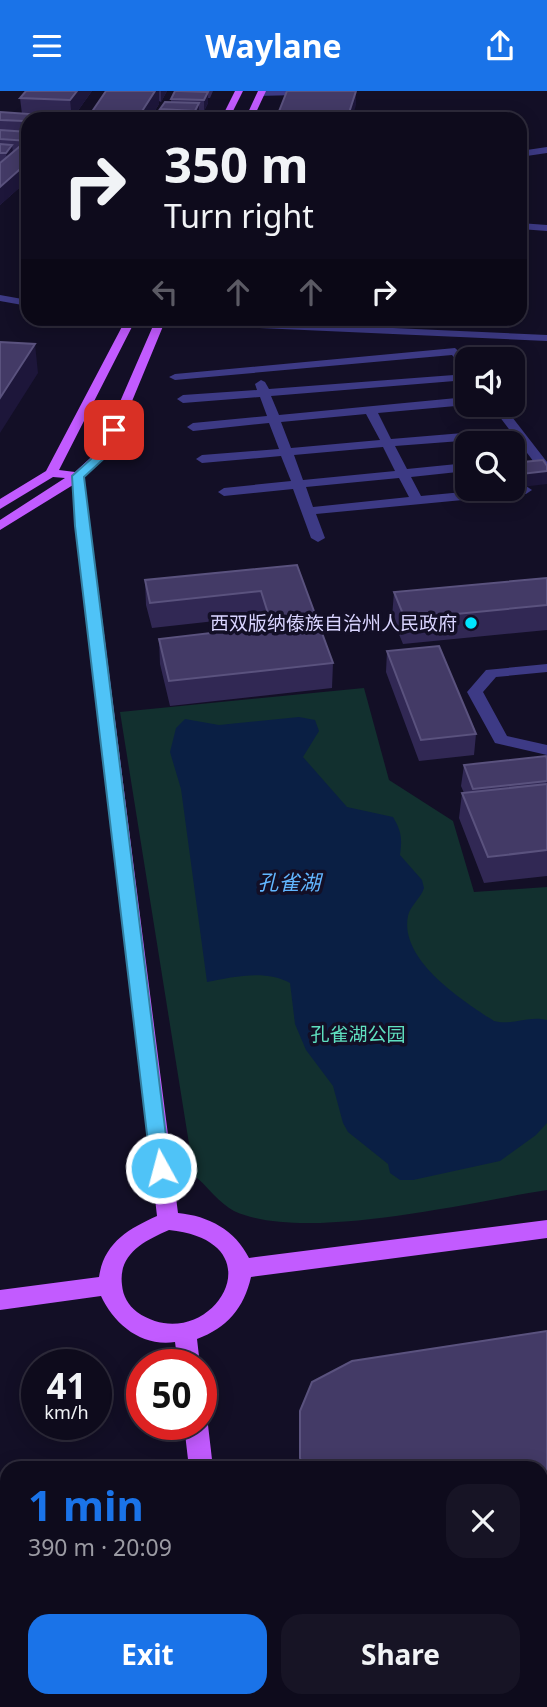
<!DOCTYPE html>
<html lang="en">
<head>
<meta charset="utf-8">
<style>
	:root { --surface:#0e0b1c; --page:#171425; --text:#f1f3f6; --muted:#9b9ba3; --line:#2e2b3b; --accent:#1a73e8 }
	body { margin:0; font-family:"Noto Sans","Noto Sans SC",sans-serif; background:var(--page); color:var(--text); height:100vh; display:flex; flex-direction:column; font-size:26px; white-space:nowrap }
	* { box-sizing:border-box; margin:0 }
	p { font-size:23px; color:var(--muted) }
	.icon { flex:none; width:38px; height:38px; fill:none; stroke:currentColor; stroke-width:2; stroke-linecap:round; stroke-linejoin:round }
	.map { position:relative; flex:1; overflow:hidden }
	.drawer { position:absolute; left:0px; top:1370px; width:548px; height:247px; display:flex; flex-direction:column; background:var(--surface); border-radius:21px 21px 0 0; box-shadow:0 4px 18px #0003,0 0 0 2px var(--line) }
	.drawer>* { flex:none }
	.guide { position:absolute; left:21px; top:21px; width:506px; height:214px; border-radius:21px; box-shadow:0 4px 18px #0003,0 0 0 2px var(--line); background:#0e0b1c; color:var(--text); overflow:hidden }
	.controls { position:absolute; left:455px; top:256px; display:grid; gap:14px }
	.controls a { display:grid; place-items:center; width:70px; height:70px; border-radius:14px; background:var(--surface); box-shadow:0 4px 18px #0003,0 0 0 2px var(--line); font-size:35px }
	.speed { position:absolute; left:21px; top:1258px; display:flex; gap:14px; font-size:35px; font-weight:700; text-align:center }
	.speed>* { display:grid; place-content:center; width:91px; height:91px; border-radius:50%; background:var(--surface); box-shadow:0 4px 18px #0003,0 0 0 2px var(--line); line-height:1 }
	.speed small { font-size:18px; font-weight:400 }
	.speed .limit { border:10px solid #d22; background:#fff; color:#111 }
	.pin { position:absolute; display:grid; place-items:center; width:60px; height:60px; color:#fff; margin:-30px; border-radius:14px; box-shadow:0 4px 10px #0006 }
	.me { position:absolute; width:77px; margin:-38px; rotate:353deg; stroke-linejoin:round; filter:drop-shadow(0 0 5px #0008) }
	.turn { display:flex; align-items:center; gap:24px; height:147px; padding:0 28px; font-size:32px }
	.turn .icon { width:91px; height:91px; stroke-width:2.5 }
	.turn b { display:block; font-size:49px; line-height:60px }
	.lanes { display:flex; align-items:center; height:66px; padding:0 28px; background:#0003; justify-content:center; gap:35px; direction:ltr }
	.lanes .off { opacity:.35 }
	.round { display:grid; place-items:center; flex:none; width:74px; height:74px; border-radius:21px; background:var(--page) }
	.head { display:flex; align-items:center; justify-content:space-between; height:119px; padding:0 28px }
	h1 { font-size:42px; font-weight:700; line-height:52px; color:var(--accent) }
	.action { display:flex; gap:14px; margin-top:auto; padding:14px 28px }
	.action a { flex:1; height:80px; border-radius:21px; background:var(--accent); color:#fff; font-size:28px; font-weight:700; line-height:80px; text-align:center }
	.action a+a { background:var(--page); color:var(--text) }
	header { display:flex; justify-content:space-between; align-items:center; height:91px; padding:0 28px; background:var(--accent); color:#fff; font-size:32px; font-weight:700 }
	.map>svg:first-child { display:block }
</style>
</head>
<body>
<header><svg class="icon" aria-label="menu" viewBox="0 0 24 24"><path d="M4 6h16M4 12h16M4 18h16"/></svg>Waylane<svg class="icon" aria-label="share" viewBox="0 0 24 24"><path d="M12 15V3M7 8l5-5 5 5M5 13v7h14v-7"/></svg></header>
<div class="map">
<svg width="547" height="1616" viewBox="0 0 547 1616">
	<rect width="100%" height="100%" fill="#130f26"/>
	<!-- green -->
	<path fill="#12302f" d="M364 597 389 689 453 730 474 801 547 796V1099C469 1111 304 1152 234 1120 220 1113 206 1094 194 1084L120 621Z"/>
	<!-- water -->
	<path fill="#0a1f44" d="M299 626 315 629 319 640 303 666 347 716 393 726C402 741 402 748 400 764L422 789 424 797C421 807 410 815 408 825 399 869 463 910 494 930 512 935 528 924 547 929V1032L536 1044 500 1070 413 1089H400L390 1082 388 1073 348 1041 343 1032 333 995 306 959 295 933 290 892C266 878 232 886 207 891L181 698 170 661 176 637 185 628 219 634Z"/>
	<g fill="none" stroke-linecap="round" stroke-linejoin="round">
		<!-- minor -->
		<path fill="#3d3a85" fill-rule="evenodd" d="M260 0H342L338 3 257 5Z
			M547 56V62L520 66V60Z
			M520 132 547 134V140L520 138Z
			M0 204 28 209V215L0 210Z
			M125 228H192L547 244V250L130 231Z
			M455 257 467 268V278L463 277 452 264 175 289 169 286 175 283Z
			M467 283V289L271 305 279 324 467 306V314L378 322 391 348 487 340 493 344 487 348 395 355 407 378 467 372V380L411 386 421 405 526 395 532 399 526 403 316 423 325 447 318 451 311 447 293 398 224 405 218 401 224 397 291 390 281 365 202 372 196 368 202 364 279 358 269 332 193 340 187 336 193 332 267 325 260 306 183 312 177 308 183 304 257 299 255 293 261 289 265 291 269 298ZM366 323 380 349 291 357 281 331ZM383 356 395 380 303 389 294 364ZM399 387 409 406 313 416 306 396Z
			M490 313H502L547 371V384L543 383Z
			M547 573V581L496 586 483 601 507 645 547 654V664L495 652 467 601 486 579Z"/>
		<!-- major -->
		<path fill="#c25bff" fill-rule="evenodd" d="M235 0H243L229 28H221Z
			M258 0H266L253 28H245Z
			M126 228H136L59 379 75 381 99 359 156 228H166L111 361 84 386 178 1122C209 1125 235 1139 249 1167L547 1129V1147L251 1186C244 1217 227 1237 197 1248L200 1274H178L175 1251C141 1256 114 1233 101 1205L0 1219V1199L99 1186C104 1152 128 1138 157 1125L73 394 0 439V429L65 387 53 386 0 418V408L46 380ZM169 1139C285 1151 207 1270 137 1221 128 1214 123 1205 122 1194 118 1163 144 1150 169 1139Z
			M201 1325 208 1334 213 1377H189L184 1334H201Z
			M216 1610H242L243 1616H217Z"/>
	</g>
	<!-- wall -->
	<path fill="#312854" d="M92 0 72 28 30 26V28H28V37L25 41H28V89L0 114V21L22 23 20 7Z
		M106 0H167L161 11 159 10V13L150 28H87Z
		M175 0H213L210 7H208V12L204 20H199V23L197 28H157L161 23 160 18 171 11V8Z
		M467 377V397H511L462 402 456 391 457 378Z
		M297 474 333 572 332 597 170 615 160 573 159 548 265 536 261 525 152 537 146 514 145 489Z
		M547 487V539L403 553 392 526 394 501Z
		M387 560 476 643 474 664 419 670 386 581Z
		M547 668V785L484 792 459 727 462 702H464L461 695 464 674Z
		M547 1240V1407L541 1408V1377H300V1320Z
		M547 1423V1595L541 1574V1424Z
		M7 1476V1580L0 1581V1478Z"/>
	<!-- shaded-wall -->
	<path fill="#1d163a" d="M77 0H92L72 28 70 9Z
		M155 0H159V13L150 28H137Z
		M161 0H167L161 11Z
		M356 0V14L352 28H347Z
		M208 1V12L204 20V9Z
		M199 12V23L197 28H195V20Z
		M30 23V28H28V37L25 41 24 30Z
		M12 54 14 70 8 78 6 62Z
		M28 71V89L0 114V96Z
		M35 253 38 282 0 342V307Z
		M547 380V393L513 397V384Z
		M464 389H467V397H511L462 402Z"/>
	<!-- building -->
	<path fill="#433a66" stroke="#5a527e" stroke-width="2" d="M26 0H77L70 9 20 7Z
		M106 0H155L137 28H87Z
		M175 0H179L208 1 204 9 171 8Z
		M287 0H356L347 28H276Z
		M165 11 199 12 195 20 160 18Z
		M0 21 30 23 24 30 0 29Z
		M160 23 194 25 192 28H157Z
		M0 39 28 41V50L0 48Z
		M0 53 12 54 6 62H0Z
		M19 56 28 57V71L0 96V72Z
		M0 251 35 253 0 307Z
		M543 369 547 375V380L513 384V372Z
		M467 377V389H464L457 378Z
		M297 474 333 572 169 590 159 548 272 535 261 500 150 512 145 489Z
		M547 487V514L405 528 394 501Z
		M439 555 476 643 421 649 387 560Z
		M546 665 547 668V690L473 698 464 674Z
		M547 693V759L488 766 462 702Z
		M547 1240V1385L541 1386V1377H304L300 1367V1320L312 1291 352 1270Z
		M547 1423V1553L541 1532V1424Z
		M7 1476V1558L0 1559V1478Z
		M7 1594V1610H168L169 1616H0V1595Z"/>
	<!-- route -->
	<path fill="#4fc3f7" stroke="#337fa1" stroke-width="2" d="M114 336 120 339 109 363 84 386 170 1077 161 1084 151 1077 75 435 72 385 100 360 109 339Z"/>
	<!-- markers -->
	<circle fill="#00e5ff" stroke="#130f26" stroke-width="2.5" cx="471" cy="532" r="7"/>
	<g text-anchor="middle" stroke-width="7" stroke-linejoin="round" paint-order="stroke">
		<!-- poi labels -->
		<g font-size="19" fill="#d9d4ff" stroke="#130f26" text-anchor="end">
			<text x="457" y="539">西双版纳傣族自治州人民政府</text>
		</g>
		<!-- park labels -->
		<g font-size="19" fill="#5fe0c0" stroke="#130f26">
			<text x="358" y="950">孔雀湖公园</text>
		</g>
		<!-- water labels -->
		<g font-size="21" font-style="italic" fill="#62b6ff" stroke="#130f26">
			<text x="289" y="799">孔雀湖</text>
		</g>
	</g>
</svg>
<div class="controls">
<a><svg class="icon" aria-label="sound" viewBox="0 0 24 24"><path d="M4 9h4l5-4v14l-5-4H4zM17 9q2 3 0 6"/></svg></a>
<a><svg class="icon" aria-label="search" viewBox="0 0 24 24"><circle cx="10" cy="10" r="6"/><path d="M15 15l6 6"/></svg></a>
</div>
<div class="speed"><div>41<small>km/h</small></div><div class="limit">50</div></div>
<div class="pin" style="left:114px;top:339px;background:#d93025"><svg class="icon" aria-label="arrive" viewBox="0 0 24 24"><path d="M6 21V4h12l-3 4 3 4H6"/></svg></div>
<svg class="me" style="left:161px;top:1077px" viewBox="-20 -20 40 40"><circle r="17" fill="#4fc3f7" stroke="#fff" stroke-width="3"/><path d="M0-11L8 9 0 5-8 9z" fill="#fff"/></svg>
<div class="guide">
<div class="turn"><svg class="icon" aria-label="right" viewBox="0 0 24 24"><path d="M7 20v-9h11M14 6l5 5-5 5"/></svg><div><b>350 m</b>Turn right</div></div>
<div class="lanes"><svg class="icon off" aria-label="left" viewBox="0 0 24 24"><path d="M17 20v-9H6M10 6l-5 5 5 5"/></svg><svg class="icon off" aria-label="ahead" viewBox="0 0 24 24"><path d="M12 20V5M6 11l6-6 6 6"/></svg><svg class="icon off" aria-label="ahead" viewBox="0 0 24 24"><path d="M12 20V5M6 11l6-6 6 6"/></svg><svg class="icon" aria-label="right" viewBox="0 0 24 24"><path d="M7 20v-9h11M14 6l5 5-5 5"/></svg></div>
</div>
<section class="drawer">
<div class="head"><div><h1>1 min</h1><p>390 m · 20:09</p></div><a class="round"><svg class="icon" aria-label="close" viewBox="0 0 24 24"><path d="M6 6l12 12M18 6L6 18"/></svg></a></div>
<div class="action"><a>Exit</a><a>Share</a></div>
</section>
</div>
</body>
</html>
